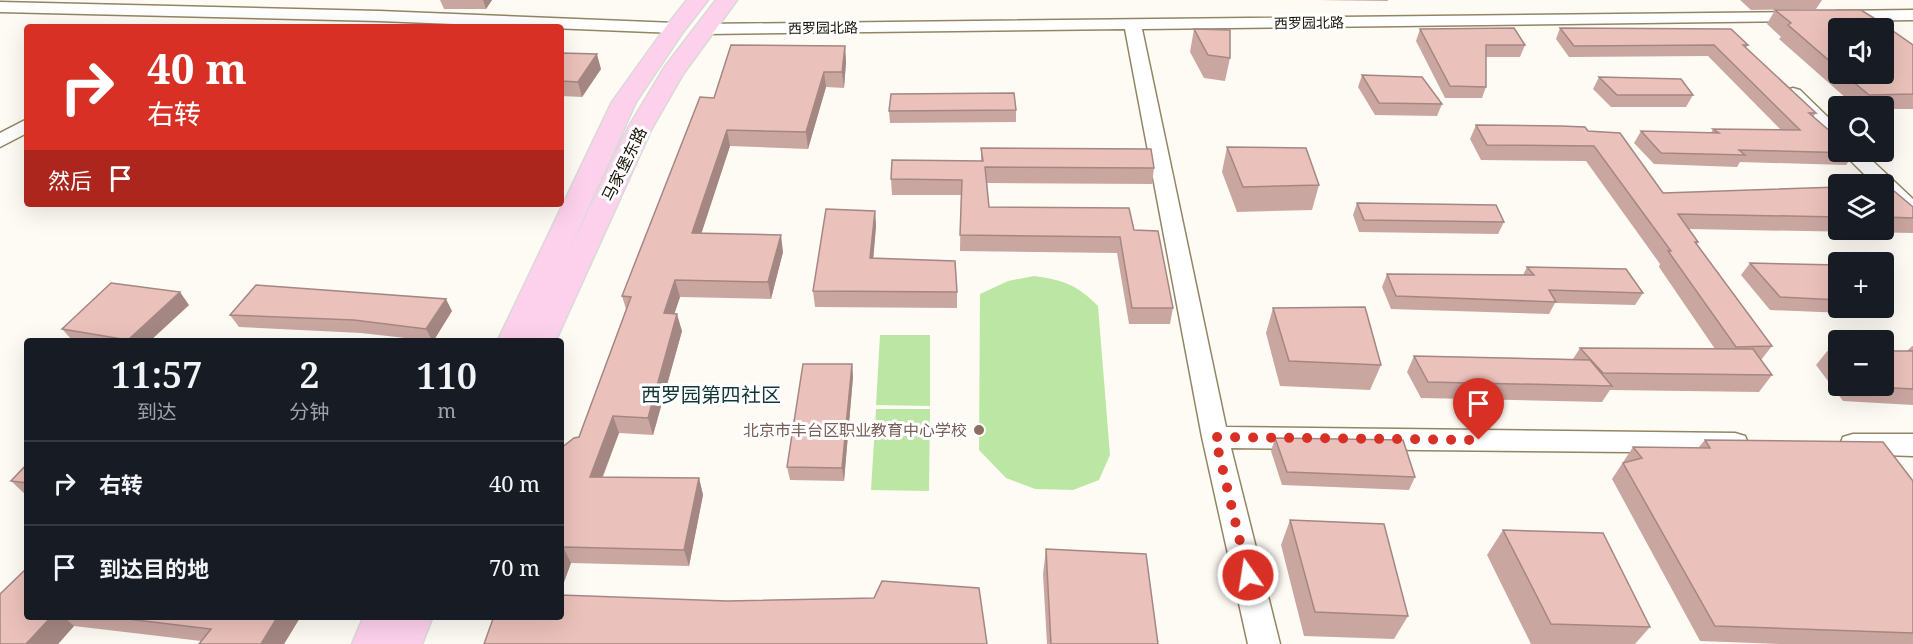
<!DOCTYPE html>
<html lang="zh">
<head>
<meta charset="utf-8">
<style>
	:root { --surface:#171b24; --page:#242831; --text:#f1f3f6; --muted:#9ea1a6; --line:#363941 }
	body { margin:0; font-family:"Noto Serif","Noto Sans SC",serif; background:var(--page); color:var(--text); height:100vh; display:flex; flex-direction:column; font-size:22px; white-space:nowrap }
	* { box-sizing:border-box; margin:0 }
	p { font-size:20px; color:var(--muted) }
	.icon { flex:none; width:33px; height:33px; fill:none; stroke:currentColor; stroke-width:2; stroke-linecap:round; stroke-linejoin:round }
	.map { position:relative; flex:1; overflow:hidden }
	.sheet { position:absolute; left:24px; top:338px; width:540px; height:282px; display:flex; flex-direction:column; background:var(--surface); border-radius:6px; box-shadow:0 6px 24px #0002 }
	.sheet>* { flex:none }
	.top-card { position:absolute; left:24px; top:24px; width:540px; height:183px; border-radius:6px; box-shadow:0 6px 24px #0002; background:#d93025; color:#fff; overflow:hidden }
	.buttons { position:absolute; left:1828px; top:18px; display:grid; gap:12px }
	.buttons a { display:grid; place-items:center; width:66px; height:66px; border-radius:6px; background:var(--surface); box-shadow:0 6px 24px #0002; font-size:30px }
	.pin { position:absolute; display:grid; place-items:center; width:51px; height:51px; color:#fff; margin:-62px -26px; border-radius:50% 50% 50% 0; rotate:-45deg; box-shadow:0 0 6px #0007 }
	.pin .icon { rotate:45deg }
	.me { position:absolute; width:66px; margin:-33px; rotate:347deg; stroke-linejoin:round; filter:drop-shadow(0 0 4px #0008) }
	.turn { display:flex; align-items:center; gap:21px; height:126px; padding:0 24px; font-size:27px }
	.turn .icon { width:78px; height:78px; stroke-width:2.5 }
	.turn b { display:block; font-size:42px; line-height:51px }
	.then { display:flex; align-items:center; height:57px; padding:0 24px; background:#0003; gap:12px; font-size:22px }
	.eta { display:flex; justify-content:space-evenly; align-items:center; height:102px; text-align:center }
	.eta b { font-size:36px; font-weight:600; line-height:42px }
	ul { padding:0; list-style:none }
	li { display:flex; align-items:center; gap:18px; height:84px; padding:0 24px; border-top:2px solid var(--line) }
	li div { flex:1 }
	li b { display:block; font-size:22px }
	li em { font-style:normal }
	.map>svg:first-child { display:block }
</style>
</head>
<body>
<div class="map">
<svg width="1913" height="644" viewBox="0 0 1913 644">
	<rect width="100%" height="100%" fill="#fefbf4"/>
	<!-- green -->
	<path fill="#bce6a4" d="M1034 276C1064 280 1077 285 1098 306L1110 455 1099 480 1073 490 1035 489 1006 478 979 450 980 294 1008 281Z
		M880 335H930V406L876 405Z
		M876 409H930L929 491 871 490Z"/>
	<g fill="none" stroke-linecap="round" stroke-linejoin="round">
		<defs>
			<path id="minor" d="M0 2 379 11 675 23 681 24 683 28 681 32 675 33 379 21 0 12Z
				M1913 10V20L1837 21 1829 16 1837 11Z
				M1803 12 1811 17 1809 21 1142 29 1226 427 1735 433 1745 436 1748 443 1745 450 1735 453 1231 448 1280 644H1248L1202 437 1125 29 705 34 699 33 697 29 699 25 705 24Z
				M1793 88 1800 90 1839 128V145L1832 143 1786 98 1784 94 1786 90Z
				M27 119V133L0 147V133Z
				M1842 152H1863L1913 199V218L1905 216 1884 195V184H1874Z
				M1853 434H1913V456L1853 454 1843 451 1840 444 1843 437Z"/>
			<path id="major" d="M687 0H708L683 32 636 102 566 257 628 128 664 68 716 0H737L683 74 652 128 556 340H498L612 102 668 24Z
				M364 616H433L422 644H352Z"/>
		</defs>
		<!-- minor casing -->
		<use href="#minor" stroke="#938564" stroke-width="3"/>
		<!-- major casing -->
		<use href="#major" stroke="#dad9d7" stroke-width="3"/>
		<!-- minor -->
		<use href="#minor" fill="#fff" fill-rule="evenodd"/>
		<!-- major -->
		<use href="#major" fill="#fdd1ec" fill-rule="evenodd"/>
	</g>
	<!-- wall -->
	<path fill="#caa6a1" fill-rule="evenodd" d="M440 0H492L486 9H444Z
		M1317 0H1388V1Z
		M1740 0H1822L1816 9 1751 10Z
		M1775 10 1913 45V109H1884V106H1855L1779 39 1781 37 1767 24ZM1839 28 1884 74H1839Z
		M1560 28 1748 45 1746 48 1816 113 1813 117 1855 153 1846 165 1740 162 1737 167 1654 164 1634 143 1641 131 1711 133 1713 129 1781 130 1708 56 1569 57 1556 39Z
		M1194 29 1230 58 1225 81 1204 78 1190 52Z
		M1420 29 1525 45 1520 57H1486V87L1482 98H1445L1416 41Z
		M845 46 846 62 844 88 826 87 808 149 730 146 701 233 783 252 771 299 680 297 674 314 682 331 653 435 619 433 603 477 699 478 703 495 689 566 571 563 561 590V448L579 437 626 309 622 296 714 98Z
		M561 53 601 69 582 97 561 96Z
		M1362 75 1442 104 1437 116 1375 115 1358 87Z
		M1599 77 1693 95 1686 107H1611L1593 89Z
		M1016 110V122L890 123 889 111Z
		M1476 125 1588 131 1663 193 1839 187V230H1884V186L1913 207V233L1689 229 1698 242 1697 244 1772 346 1761 360 1772 375 1759 392 1610 390 1602 402 1421 398 1407 372 1414 356 1573 359 1580 348 1715 349 1659 267 1660 264 1586 161 1481 160 1470 139Z
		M1227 147 1319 185 1312 210 1237 212 1222 172Z
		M981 148 1154 168 1152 184 987 183 989 207 1134 230 1173 308 1170 324H1129L1117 253 960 251 961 195H892L891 179 981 161Z
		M1357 203 1504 222 1498 234 1359 232 1353 215Z
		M875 211 876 226 873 258 957 292V308L815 307 813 291Z
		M1750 263 1839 265V308H1874L1868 314 1770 310 1741 275Z
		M1527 267 1643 293 1635 305 1555 303 1549 314 1391 309 1382 287 1387 274 1523 275Z
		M189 305 151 340H72L62 329Z
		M1273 308 1381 365 1370 390 1280 386 1266 333Z
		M452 311 434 340H423L361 333 239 327 230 315Z
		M1912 346H1913V405L1843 401 1816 365 1829 349 1839 350V386H1884L1907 351Z
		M852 364 853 377 844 481 790 480 787 467Z
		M1275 438 1415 477 1409 490 1282 485 1271 451Z
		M1705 440 1913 481V644H1781L1700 641 1612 479 1633 447 1698 448Z
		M27 464V496L11 481Z
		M1290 520 1408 616 1394 639 1304 636 1281 545Z
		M1503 530 1650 627 1635 644H1531L1487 555Z
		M1046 549 1158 644H1047L1043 574Z
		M27 616H301L284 644H199L201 641 74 626 58 644Z"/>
	<!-- shaded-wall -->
	<path fill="#a48783" d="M483 0H492L486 9Z
		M845 46 846 62 844 88 842 72Z
		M597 54 601 69 582 97 578 82Z
		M824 72 826 87 808 149 806 132Z
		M727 130 730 146 696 250 692 233Z
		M875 211 876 226 872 274 870 258Z
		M781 235 783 252 771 299 768 282Z
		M675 280 680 297 669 330 664 313Z
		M180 292 189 305 151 340H128Z
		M446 299 452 311 434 340H432L426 329Z
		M677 314 682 331 653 435 648 418Z
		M852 364 853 377 844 481 842 468Z
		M613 416 619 433 596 493 590 477Z
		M699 478 703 495 689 566 684 550Z
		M563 547 571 563 561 590V553Z
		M52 616H63L74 626 58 644H26Z
		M278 616H301L284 644H261Z"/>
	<!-- building -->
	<path fill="#ebc1bb" stroke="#a48783" stroke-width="1.5" d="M1775 10H1861L1877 20 1913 45V94L1869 95 1844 74H1884V28H1839V69L1788 25 1791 23Z
		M1514 28 1525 45H1486V87L1450 86 1420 29Z
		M1560 28 1731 29 1748 45H1743L1816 113H1809L1839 139V152H1853L1855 153 1739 150 1745 155 1661 153 1641 131 1719 133 1713 129 1800 130 1714 45 1574 46Z
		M1194 29 1230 30V58L1208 55Z
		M731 45 845 46 842 72H824L806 132 727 130 692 233 781 235 768 282 675 280 664 313 677 314 648 418 613 416 590 477 699 478 684 550 563 547 561 553V448L574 438 579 437 631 297 622 296 700 97 714 98Z
		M561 53 597 54 578 82 561 81Z
		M1362 75 1422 77 1442 104 1379 103Z
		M1599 77 1681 79 1693 95H1617Z
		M1014 93 1016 110 889 111 891 94Z
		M1476 125 1561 126 1585 127 1588 131 1620 133 1663 193 1839 187V217L1678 214 1698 242H1695L1772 346 1736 347 1668 251H1671L1594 146 1487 145Z
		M1227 147 1306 148 1319 185 1243 187Z
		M981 148 1151 149 1154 168 985 167 989 207 1129 208 1134 230 1158 231 1173 308H1132L1120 237 960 235 962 180 891 179 892 160 983 161Z
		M1884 186H1888L1913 207V218L1884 217Z
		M1357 203 1496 205 1504 222 1364 220Z
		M826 209 875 211 870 258 955 261 957 292 813 291Z
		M1750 263 1839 265V300L1780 297Z
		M1527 267 1626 269 1643 293 1549 290 1556 302 1396 296 1387 274 1534 275Z
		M111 283 180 292 128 340 62 329Z
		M256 285 446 299 426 329 354 320 230 315Z
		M1365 307 1381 365 1289 361 1273 308Z
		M1580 348 1753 349 1772 375 1603 373Z
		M1829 349 1839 350V363Z
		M1884 351H1913V389L1857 386H1856H1884Z
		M1414 356 1590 360 1612 386 1428 382Z
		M803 364H852L842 468 787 467Z
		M1275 438 1403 440 1415 477 1287 472Z
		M1705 440 1883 442 1913 481V633L1715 626 1623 463 1642 458 1633 447 1710 448Z
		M27 464V483L11 481Z
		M1290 520 1384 524 1408 616 1315 612Z
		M1503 530 1603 533 1650 627 1551 624Z
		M1046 549 1146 554 1158 644H1051Z
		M27 568V616H52L26 644H0V594Z
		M882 581 979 588 987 644H484L494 616H561V595L727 601 874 598Z
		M103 616H278L261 644H199L211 629Z"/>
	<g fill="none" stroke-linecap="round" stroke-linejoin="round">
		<!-- route -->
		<path stroke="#d93025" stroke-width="10" stroke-dasharray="0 18" d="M1248 575 1215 437 1479 440"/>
	</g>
	<!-- markers -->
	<circle fill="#8d6e63" stroke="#fff" stroke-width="2" cx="979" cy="430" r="6"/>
	<g text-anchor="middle" stroke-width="6" stroke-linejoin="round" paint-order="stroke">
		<!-- far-street labels -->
		<g font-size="14" fill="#151004" stroke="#fff">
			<text transform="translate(1309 23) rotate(-1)" y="5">西罗园北路</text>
			<text transform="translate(823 28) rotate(-1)" y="5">西罗园北路</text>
		</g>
		<!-- street labels -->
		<g font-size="16" fill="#151004" stroke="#fff">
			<text transform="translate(624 164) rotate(-64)" y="6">马家堡东路</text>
		</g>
		<!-- education labels -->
		<g font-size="16" fill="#785e54" stroke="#fff" text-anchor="end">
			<text x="967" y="436">北京市丰台区职业教育中心学校</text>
		</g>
		<!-- quarter labels -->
		<g font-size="20" fill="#133639" stroke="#fff">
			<text x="711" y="402">西罗园第四社区</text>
		</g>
	</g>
</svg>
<div class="buttons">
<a><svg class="icon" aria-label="sound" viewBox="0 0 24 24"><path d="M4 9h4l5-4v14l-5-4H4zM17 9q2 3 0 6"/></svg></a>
<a><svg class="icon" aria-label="search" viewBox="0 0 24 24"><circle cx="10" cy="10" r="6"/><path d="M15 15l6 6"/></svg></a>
<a><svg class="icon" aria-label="layers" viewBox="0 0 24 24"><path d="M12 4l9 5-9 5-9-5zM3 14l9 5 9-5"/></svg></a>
<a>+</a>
<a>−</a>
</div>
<div class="pin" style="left:1479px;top:440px;background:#d93025"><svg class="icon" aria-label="arrive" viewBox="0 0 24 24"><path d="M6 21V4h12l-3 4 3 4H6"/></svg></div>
<svg class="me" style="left:1248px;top:575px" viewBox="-20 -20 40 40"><circle r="17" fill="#d93025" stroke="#fff" stroke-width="3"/><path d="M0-11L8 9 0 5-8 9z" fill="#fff"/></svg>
<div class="top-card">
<div class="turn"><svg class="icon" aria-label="right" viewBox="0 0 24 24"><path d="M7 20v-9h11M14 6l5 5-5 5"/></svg><div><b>40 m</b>右转</div></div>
<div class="then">然后<svg class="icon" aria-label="arrive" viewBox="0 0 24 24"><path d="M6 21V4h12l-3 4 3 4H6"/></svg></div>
</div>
<section class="sheet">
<div class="eta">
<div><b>11:57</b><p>到达</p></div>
<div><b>2</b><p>分钟</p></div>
<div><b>110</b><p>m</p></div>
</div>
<ul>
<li><svg class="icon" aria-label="right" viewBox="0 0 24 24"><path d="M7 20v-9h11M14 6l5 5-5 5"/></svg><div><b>右转</b></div><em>40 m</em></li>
<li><svg class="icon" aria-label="arrive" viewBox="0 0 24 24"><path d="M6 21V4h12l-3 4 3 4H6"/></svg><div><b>到达目的地</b></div><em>70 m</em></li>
</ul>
</section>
</div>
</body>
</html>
